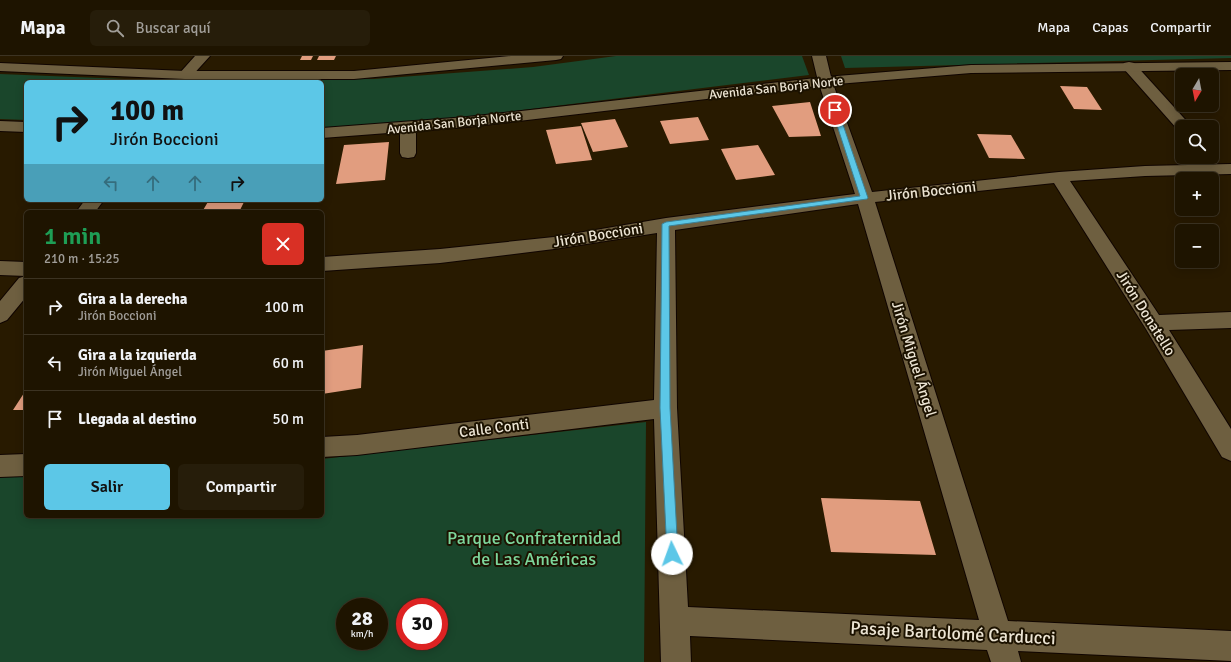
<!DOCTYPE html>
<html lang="es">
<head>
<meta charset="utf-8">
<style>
	:root { --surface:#1e1400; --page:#261d0a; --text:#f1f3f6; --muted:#a19e99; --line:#3c3322; --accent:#5cc7e7 }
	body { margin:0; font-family:Signika,sans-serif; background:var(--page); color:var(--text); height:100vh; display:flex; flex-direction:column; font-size:15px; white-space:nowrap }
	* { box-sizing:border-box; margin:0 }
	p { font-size:13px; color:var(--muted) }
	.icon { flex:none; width:22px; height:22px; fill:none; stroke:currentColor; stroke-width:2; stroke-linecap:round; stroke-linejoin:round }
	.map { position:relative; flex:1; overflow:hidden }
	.drawer { position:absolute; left:24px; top:154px; width:300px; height:308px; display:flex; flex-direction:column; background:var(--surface); border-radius:6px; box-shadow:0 2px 10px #0003,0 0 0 1px var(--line) }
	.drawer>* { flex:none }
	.guide { position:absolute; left:24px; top:24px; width:300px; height:122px; border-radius:6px; box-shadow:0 2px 10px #0003,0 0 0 1px var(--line); background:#5cc7e7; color:#111; overflow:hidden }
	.needle { width:26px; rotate:190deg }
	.tools { position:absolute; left:1175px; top:12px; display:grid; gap:8px }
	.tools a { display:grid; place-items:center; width:44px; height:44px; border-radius:6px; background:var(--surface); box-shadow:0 2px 10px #0003,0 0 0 1px var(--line); font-size:20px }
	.speed { position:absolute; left:336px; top:542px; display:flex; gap:8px; font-size:20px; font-weight:700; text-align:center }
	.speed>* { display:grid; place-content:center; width:52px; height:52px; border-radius:50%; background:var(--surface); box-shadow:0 2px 10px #0003,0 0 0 1px var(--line); line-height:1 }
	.speed small { font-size:10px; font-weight:400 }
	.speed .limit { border:6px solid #d22; background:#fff; color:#111 }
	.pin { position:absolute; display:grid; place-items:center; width:34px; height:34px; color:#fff; margin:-17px; border:2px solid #fff; border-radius:50%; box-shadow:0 1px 4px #0007 }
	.me { position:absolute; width:44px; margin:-22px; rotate:357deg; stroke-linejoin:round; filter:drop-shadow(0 0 3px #0008) }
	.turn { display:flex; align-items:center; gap:14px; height:84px; padding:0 20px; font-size:18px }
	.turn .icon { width:52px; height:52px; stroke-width:2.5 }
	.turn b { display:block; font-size:28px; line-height:34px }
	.lanes { display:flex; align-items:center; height:38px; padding:0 20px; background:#0003; justify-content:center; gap:20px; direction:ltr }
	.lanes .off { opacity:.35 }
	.round { display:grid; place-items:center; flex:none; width:42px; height:42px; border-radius:6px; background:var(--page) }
	.headline { display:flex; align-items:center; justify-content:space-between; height:68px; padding:0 20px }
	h1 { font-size:24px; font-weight:600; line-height:30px; color:#1e9e55 }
	.cta { display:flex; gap:8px; margin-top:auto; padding:8px 20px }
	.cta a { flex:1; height:46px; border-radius:6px; background:var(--accent); color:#111; font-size:16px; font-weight:600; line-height:46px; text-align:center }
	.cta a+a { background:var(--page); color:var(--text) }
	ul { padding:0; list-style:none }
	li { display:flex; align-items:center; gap:12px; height:56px; padding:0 20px; border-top:1px solid var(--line) }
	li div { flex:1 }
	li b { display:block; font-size:15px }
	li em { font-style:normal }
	header { display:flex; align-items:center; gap:24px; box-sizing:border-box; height:56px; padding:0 20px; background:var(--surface); border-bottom:1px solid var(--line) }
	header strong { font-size:19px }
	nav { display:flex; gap:22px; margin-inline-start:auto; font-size:14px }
	.search { width:280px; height:36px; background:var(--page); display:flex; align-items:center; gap:10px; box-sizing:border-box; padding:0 14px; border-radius:6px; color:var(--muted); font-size:15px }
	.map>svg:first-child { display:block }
</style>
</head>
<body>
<header>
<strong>Mapa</strong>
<div class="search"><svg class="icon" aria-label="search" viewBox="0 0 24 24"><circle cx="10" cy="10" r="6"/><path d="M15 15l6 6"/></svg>Buscar aquí</div>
<nav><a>Mapa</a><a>Capas</a><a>Compartir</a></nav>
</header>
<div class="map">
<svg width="1231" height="606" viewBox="0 0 1231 606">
	<rect width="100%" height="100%" fill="#281a00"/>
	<!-- green -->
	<path fill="#1a462b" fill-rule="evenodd" d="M616 0H802L809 19 431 65 322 72V26H26V64L0 63V18L175 25 374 23 533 11Z
		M841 0H1231V2L845 12Z
		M646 366 644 606H0V419L26 418V460H322V403ZM345 551H379V585H345ZM405 551H439V585H405Z"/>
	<!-- building -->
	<path fill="#e19d7f" d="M302 0H313L311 4H300Z
		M319 0H336L334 4H317Z
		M1060 30 1087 31 1102 54 1074 53Z
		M810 46 821 80 789 81 772 50Z
		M698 61 709 84 670 88 660 65Z
		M615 63 628 91 593 96 581 67Z
		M581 70 592 104 556 108 546 74Z
		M977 78 1011 79 1025 103 989 102Z
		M389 86 385 124 336 128 344 89Z
		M758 89 775 119 736 124 721 93Z
		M209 144H245L239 156H202Z
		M363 289 361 332 322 338V295Z
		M26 334V354H13Z
		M821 442 920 445 936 499 831 496Z"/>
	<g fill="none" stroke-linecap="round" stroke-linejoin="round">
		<defs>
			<path id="street" d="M195 0H210L190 22H180L178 19Z
				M812 0H826L832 25 872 136 1059 116 1145 110 1231 108V118L1145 120 1070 125 1159 259 1231 256V272L1169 274 1231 373V405L1222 401 1146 273 1054 127 875 146 1008 565 1231 575V605L1018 595 1021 606H991L987 594 690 580 691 606H661L654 363 357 399 322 401V381L357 379 654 344 657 177 554 193 440 207 322 215V201L440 193 554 181 666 162 855 138 818 25ZM858 148 979 564 688 551 677 352 675 174Z
				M1129 6 1134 7 1192 71H1182V75L1178 74 1124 13 1122 10 1124 7Z
				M408 67 414 69 416 72V97L414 101 408 102 402 101 400 97V72L402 69Z
				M85 144H104L95 156H76Z
				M0 205 26 206V220L0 219Z
				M26 220V241L7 264 0 267V245L19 222Z
				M26 398V420L0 421V399Z"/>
			<path id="secondary" d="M511 0H563L561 3 556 4 354 23H185L0 15V7L185 15H354Z
				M1231 6V14L971 17 825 29 467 71 322 82V72L467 61 825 21 971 9Z
				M0 65 26 66V76L0 75Z"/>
		</defs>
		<!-- street casing -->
		<use href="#street" stroke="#100500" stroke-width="2"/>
		<!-- secondary casing -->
		<use href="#secondary" stroke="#100500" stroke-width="2"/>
		<!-- street -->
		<use href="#street" fill="#6e5f40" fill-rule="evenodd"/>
		<!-- secondary -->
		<use href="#secondary" fill="#6e5f40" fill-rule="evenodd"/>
	</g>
	<!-- route -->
	<path fill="#5cc7e7" stroke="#3c8196" d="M835 52 838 54 868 142 867 143 669 170 670 352 678 498 676 502 672 503 668 502 667 498 660 352 662 168 666 166 860 140 832 54Z"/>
	<g text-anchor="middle" stroke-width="4" stroke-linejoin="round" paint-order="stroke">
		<!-- far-street labels -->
		<g font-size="13" fill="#ece4d3" stroke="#1c1200">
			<text transform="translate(776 31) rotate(-6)" y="5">Avenida San Borja Norte</text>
			<text transform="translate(454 66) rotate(-6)" y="5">Avenida San Borja Norte</text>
		</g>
		<!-- street labels -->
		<g font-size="15" fill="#ece4d3" stroke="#1c1200">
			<text transform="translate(931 135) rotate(-6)" y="5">Jirón Boccioni</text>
			<text transform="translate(598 179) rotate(-9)" y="5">Jirón Boccioni</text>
			<text transform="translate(1146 257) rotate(58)" y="5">Jirón Donatello</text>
			<text transform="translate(914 303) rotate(73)" y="5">Jirón Miguel Ángel</text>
			<text transform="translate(494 372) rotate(-7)" y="5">Calle Conti</text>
		</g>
		<!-- near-park labels -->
		<g font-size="18" fill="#7dd69b" stroke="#1c1200">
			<text x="534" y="488">Parque Confraternidad<tspan x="534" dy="21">de Las Américas</tspan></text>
		</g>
		<!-- near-street labels -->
		<g font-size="18" fill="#ece4d3" stroke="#1c1200">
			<text transform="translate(953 577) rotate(3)" y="6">Pasaje Bartolomé Carducci</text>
		</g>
	</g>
</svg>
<div class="tools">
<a><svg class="needle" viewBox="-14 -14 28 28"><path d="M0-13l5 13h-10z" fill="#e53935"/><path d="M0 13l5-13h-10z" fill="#a19e99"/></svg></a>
<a><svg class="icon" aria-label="search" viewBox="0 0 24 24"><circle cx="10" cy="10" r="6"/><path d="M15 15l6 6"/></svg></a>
<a>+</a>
<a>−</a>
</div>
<div class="speed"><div>28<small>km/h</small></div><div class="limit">30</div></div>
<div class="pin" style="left:835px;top:54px;background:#d93025"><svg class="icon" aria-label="arrive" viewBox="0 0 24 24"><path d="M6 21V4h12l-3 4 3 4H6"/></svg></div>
<svg class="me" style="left:672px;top:498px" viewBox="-20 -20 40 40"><circle r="19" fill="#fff"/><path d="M0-13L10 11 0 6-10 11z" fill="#5cc7e7"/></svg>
<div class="guide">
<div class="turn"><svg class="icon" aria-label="right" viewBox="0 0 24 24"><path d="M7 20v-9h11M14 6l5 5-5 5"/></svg><div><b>100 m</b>Jirón Boccioni</div></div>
<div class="lanes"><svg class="icon off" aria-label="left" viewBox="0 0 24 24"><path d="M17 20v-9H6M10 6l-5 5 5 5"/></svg><svg class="icon off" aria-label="ahead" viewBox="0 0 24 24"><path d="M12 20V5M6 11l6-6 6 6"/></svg><svg class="icon off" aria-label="ahead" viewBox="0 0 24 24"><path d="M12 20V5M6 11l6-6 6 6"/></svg><svg class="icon" aria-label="right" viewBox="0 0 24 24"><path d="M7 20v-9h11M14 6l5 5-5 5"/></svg></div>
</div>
<section class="drawer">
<div class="headline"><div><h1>1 min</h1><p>210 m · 15:25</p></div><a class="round" style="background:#d93025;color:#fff"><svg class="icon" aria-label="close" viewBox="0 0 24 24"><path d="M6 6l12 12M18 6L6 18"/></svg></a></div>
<ul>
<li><svg class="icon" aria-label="right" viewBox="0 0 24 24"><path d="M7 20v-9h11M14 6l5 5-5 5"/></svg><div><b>Gira a la derecha</b><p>Jirón Boccioni</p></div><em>100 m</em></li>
<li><svg class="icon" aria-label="left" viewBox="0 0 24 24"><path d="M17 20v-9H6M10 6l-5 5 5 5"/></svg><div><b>Gira a la izquierda</b><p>Jirón Miguel Ángel</p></div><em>60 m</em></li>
<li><svg class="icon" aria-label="arrive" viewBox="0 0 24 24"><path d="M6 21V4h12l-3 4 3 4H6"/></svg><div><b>Llegada al destino</b></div><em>50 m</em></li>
</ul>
<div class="cta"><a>Salir</a><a>Compartir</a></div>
</section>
</div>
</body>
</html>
